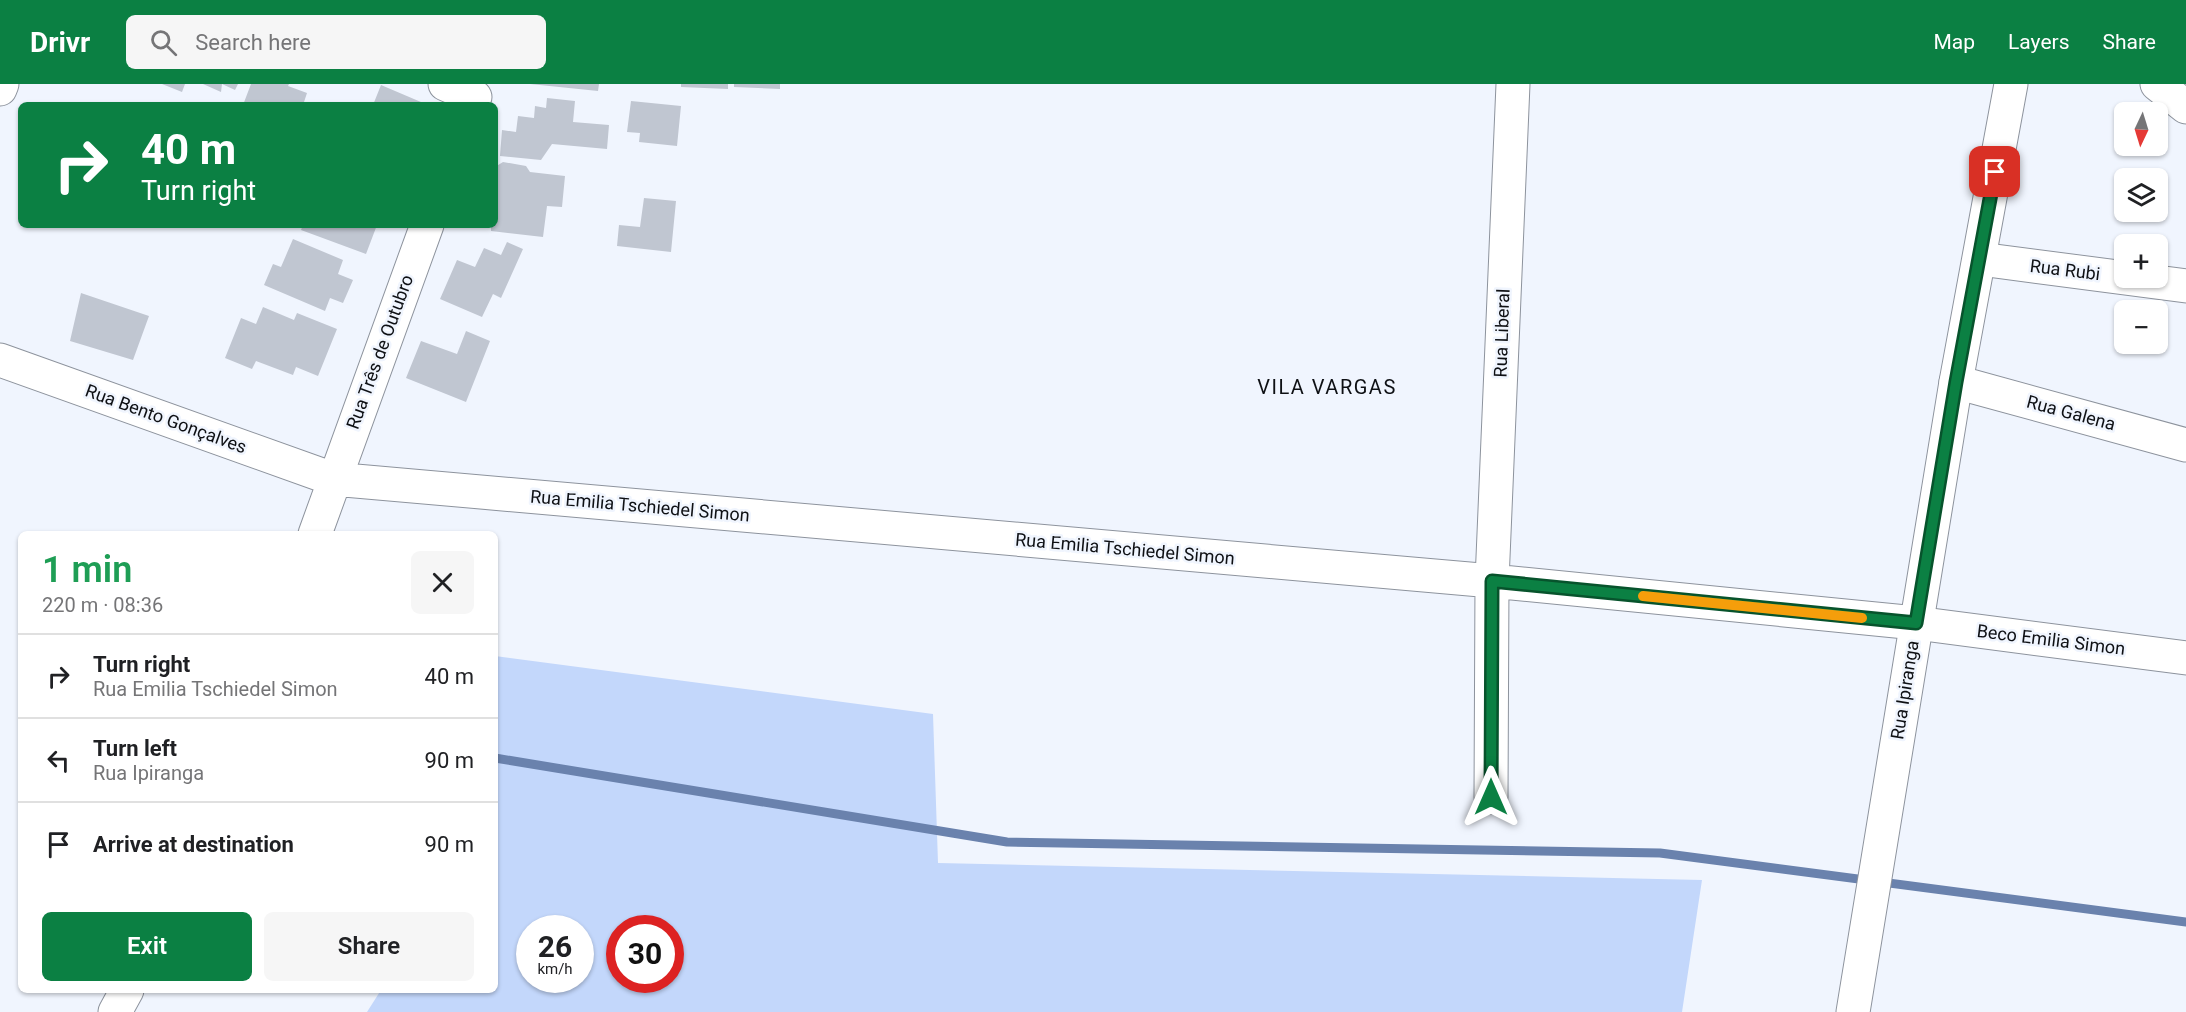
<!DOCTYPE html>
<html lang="en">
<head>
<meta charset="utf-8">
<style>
	:root { --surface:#fff; --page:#f6f6f6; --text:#202124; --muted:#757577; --line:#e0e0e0; --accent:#0b8043 }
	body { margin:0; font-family:Roboto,sans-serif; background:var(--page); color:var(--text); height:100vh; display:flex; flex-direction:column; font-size:22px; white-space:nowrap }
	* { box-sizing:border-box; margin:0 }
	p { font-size:20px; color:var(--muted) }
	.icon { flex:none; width:33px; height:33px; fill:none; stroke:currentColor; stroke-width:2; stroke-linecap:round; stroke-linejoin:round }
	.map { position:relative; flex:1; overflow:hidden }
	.side { position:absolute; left:18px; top:447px; width:480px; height:462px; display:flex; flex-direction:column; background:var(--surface); border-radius:9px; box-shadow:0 2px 4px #0004 }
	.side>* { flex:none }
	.banner { position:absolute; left:18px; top:18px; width:480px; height:126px; border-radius:9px; box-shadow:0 2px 4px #0004; background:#0b8043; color:#fff; overflow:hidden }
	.needle { width:39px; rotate:184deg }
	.buttons { position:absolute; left:2114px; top:18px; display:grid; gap:12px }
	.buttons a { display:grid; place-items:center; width:54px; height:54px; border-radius:9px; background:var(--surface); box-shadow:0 2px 4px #0004; font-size:30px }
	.speed { position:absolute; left:516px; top:831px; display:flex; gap:12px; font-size:30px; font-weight:700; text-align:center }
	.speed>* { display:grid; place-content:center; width:78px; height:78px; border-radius:50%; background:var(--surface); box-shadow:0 2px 4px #0004; line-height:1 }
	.speed small { font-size:15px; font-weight:400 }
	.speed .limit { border:9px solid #d22; background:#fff; color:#111 }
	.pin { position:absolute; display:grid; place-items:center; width:51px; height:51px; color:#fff; margin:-26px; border-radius:12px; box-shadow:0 3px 9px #0006 }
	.me { position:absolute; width:66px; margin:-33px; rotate:0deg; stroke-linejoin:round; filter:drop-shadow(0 0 4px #0008) }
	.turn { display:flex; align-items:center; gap:21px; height:126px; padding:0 24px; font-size:27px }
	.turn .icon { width:78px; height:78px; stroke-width:2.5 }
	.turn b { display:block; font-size:42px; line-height:51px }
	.round { display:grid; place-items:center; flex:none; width:63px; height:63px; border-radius:9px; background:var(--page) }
	.headline { display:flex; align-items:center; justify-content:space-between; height:102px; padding:0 24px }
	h1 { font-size:36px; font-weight:600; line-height:45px; color:#1e9e55 }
	.primary-button { display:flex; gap:12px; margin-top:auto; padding:12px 24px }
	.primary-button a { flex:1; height:69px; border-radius:9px; background:var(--accent); color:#fff; font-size:24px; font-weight:600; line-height:69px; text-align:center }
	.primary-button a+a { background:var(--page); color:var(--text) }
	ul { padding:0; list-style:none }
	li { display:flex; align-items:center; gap:18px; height:84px; padding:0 24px; border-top:2px solid var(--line) }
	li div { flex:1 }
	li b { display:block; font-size:22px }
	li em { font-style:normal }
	header { display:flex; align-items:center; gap:36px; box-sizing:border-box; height:84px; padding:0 30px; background:var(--accent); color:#fff }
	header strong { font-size:28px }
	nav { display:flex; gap:33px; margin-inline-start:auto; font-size:21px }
	.search { width:420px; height:54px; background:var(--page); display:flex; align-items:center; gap:15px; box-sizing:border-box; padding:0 21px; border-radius:9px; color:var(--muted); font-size:22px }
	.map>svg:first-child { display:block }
</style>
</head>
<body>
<header>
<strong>Drivr</strong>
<div class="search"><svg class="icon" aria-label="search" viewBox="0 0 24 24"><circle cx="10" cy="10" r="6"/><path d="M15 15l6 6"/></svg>Search here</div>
<nav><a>Map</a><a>Layers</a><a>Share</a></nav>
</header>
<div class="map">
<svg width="2186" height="928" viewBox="0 0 2186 928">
	<rect width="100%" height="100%" fill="#f0f5fe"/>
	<!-- green -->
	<path fill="#c3d7fb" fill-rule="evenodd" d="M495 572 933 630 938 779 1702 796 1682 928H367L381 906H495ZM580 844V896H530V844ZM670 844V896H620V844Z"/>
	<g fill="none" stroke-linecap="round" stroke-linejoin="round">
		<!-- stream -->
		<path stroke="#6a82ad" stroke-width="9" d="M495 674 1007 758 1660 769 2186 838"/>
	</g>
	<!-- building -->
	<path fill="#c0c6d1" d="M162 0H185L182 8Z
		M203 0H238L235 6 222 0 221 8Z
		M251 0H289L288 2 307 9 303 21H243Z
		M530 0H599L598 7Z
		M681 0H728V5L681 3Z
		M734 0H780V5L734 3Z
		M381 1 428 21H373Z
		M547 14 575 17 573 38 609 41 607 65 552 60 541 76 500 72 502 46 516 48 518 32 534 34 535 22 546 24Z
		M631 17 681 22 677 62 639 58 640 49 627 48Z
		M503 78 526 82 530 88 565 92 562 123 547 122 543 153 491 147V141H495V83Z
		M644 114 676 117 671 168 617 162 619 141 640 143Z
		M303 141H377L366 170 301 146Z
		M293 155 343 176 338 190 353 196 343 219 330 214 325 227 264 201 273 180 281 183Z
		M507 158 523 165 501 214 493 210 482 233 440 215 457 176 475 183 484 164 501 171Z
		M81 209 149 232 133 276 70 257Z
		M263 223 294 236 297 229 337 245 318 292 296 283 293 291 256 277 252 285 225 274 241 234 256 240Z
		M466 247 490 257 466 318 406 294 421 257 457 270Z"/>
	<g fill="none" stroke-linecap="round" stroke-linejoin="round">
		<defs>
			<path id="minor" d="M445 0 475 13
				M2157 0 2186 23
				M0 5 2 0
				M1980 175 2186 202
				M0 276 333 395 1492 497 1916 539 2186 574
				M1956 298 2186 361
				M315 450 427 141
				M1491 713 1492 497 1513 0
				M115 928 127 906"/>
			<path id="major" d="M1853 928 1956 298 2011 0"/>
		</defs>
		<!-- minor casing -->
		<use href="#minor" stroke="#8d939d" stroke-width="35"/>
		<!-- major casing -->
		<use href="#major" stroke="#8d939d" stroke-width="35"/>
		<!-- minor -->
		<use href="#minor" stroke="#fff" stroke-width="33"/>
		<!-- major -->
		<use href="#major" stroke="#fff" stroke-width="33"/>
	</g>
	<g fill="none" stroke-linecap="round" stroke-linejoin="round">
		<defs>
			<path id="route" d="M1491 713 1492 497 1916 539 1956 298 1995 88"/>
		</defs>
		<!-- route casing -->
		<use href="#route" stroke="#07532c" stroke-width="15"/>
		<!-- route -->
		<use href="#route" stroke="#0b8043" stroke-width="10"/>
		<!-- slow -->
		<path stroke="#f59e0b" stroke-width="10" d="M1643 512 1862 534"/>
	</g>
	<g text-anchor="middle" stroke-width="5" stroke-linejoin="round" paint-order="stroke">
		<!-- street labels -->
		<g font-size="18" fill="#0e1014" stroke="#f0f5fe">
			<text transform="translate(2065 186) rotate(7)" y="6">Rua Rubi</text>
			<text transform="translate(1502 249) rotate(-88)" y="6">Rua Liberal</text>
			<text transform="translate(380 268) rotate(-70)" y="6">Rua Três de Outubro</text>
			<text transform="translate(2071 329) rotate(15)" y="6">Rua Galena</text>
			<text transform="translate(166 335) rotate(20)" y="6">Rua Bento Gonçalves</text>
			<text transform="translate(640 422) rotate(5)" y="6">Rua Emilia Tschiedel Simon</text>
			<text transform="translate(1125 465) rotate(5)" y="6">Rua Emilia Tschiedel Simon</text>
			<text transform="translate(2051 556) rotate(7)" y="6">Beco Emilia Simon</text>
			<text transform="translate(1905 606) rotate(-81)" y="6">Rua Ipiranga</text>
		</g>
		<!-- neighbourhood labels -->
		<g font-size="20" letter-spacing="1.5" fill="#0e1014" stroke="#f0f5fe">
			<text x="1327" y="310">VILA VARGAS</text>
		</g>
	</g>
</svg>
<div class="buttons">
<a><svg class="needle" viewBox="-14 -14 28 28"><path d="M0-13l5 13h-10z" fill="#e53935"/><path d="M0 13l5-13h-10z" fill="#757577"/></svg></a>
<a><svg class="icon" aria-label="layers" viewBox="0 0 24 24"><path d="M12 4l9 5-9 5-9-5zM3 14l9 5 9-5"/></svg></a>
<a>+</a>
<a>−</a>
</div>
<div class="speed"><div>26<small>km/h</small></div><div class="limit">30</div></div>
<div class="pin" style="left:1995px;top:88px;background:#d93025"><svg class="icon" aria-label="arrive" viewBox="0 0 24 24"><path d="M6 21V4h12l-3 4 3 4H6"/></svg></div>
<svg class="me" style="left:1491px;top:713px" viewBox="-20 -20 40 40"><path d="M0-17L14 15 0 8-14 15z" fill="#0b8043" stroke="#fff" stroke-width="4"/></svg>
<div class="banner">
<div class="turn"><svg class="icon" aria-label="right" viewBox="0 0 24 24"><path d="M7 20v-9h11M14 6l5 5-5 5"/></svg><div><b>40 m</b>Turn right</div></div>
</div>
<section class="side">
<div class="headline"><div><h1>1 min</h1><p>220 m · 08:36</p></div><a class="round"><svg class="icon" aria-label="close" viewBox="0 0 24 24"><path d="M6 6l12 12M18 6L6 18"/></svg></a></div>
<ul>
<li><svg class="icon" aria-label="right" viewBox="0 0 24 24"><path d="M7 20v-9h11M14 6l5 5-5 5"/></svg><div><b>Turn right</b><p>Rua Emilia Tschiedel Simon</p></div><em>40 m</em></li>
<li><svg class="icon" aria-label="left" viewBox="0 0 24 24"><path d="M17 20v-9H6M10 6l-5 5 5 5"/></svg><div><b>Turn left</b><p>Rua Ipiranga</p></div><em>90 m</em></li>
<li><svg class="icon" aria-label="arrive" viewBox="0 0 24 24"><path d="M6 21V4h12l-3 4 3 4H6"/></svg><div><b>Arrive at destination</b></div><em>90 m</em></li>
</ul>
<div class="primary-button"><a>Exit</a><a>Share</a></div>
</section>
</div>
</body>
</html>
